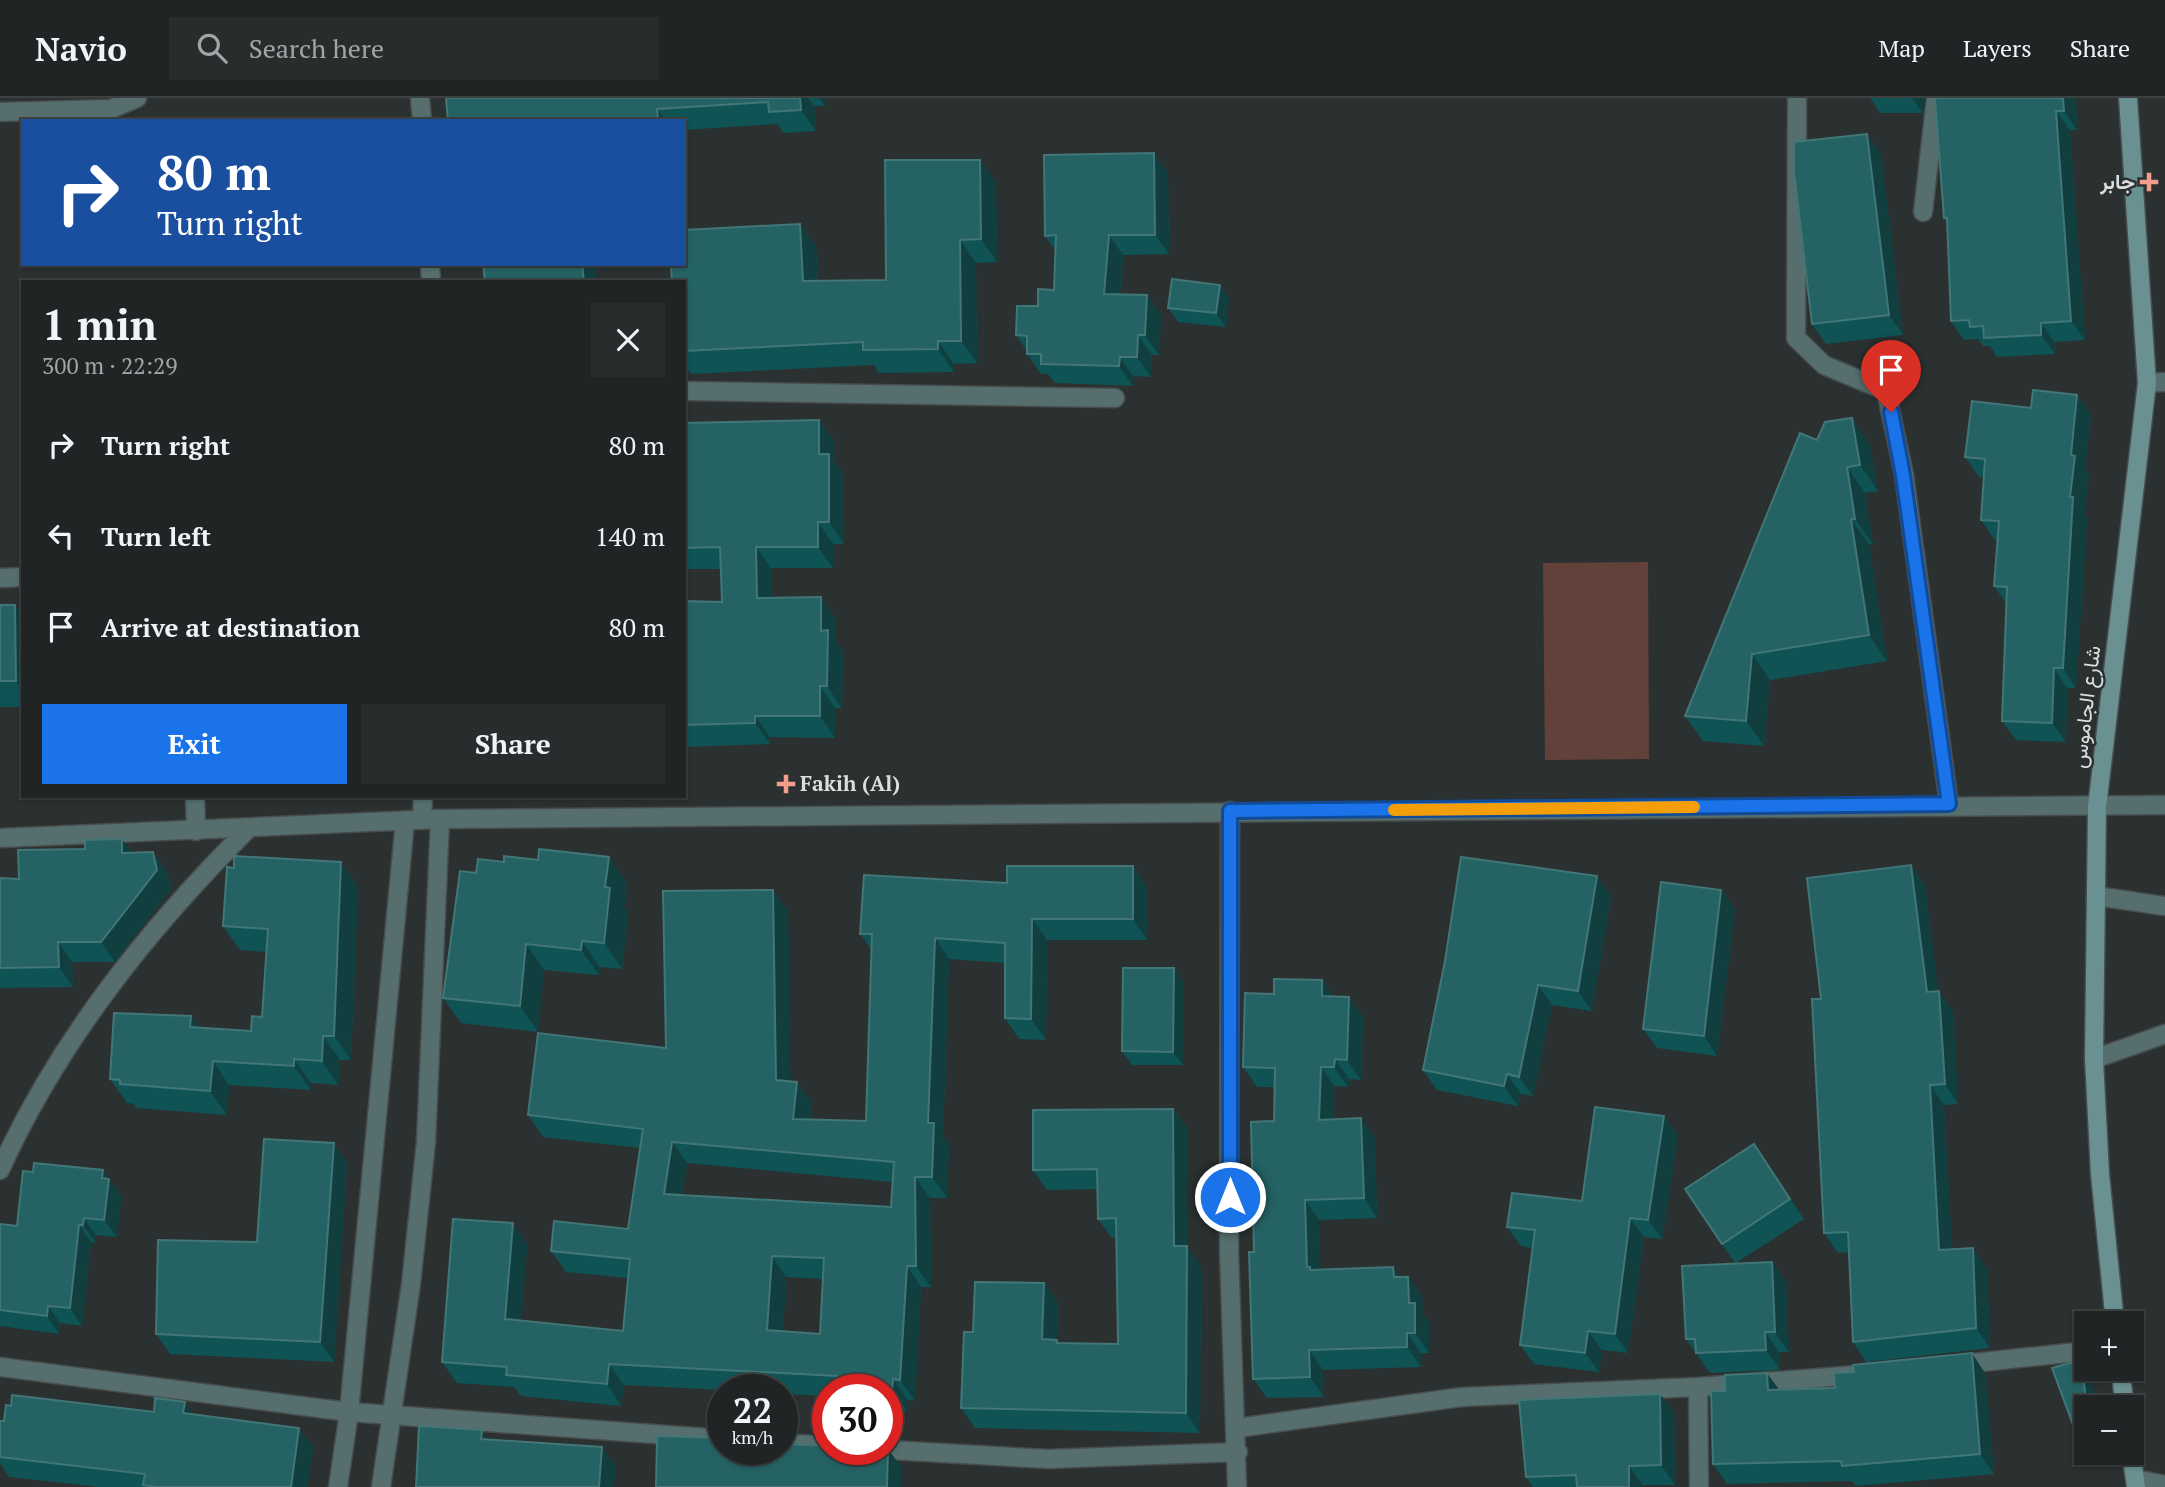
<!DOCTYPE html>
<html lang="en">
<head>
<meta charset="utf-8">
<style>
	:root { --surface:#202424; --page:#282c2c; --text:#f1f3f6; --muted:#a2a4a6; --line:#3d4141; --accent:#1a73e8 }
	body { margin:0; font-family:"PT Serif",Vazirmatn,serif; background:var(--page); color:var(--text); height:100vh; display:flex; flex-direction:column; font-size:26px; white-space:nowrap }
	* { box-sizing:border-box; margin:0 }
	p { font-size:23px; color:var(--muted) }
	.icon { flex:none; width:38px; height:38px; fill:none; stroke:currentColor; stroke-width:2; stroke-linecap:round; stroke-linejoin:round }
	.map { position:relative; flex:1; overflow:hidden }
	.side { position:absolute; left:21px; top:182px; width:665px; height:518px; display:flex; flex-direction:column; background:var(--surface); border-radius:0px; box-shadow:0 2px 5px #0004,0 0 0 2px var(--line) }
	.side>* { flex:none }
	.guide { position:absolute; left:21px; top:21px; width:665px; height:147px; border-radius:0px; box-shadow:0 2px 5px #0004,0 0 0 2px var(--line); background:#1a4fa0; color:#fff; overflow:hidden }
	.controls { position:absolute; left:2074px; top:1213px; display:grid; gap:14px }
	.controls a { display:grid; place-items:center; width:70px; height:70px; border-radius:0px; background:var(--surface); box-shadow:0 2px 5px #0004,0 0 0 2px var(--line); font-size:35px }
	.speed { position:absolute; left:707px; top:1276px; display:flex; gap:14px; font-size:35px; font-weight:700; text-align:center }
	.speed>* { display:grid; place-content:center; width:91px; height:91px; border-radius:50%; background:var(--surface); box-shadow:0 2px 5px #0004,0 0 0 2px var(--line); line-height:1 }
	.speed small { font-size:18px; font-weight:400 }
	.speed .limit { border:10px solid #d22; background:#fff; color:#111 }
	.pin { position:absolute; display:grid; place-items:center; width:60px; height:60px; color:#fff; margin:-72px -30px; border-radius:50% 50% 50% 0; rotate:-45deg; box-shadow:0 0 7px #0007 }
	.pin .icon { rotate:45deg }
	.me { position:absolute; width:77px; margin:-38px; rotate:0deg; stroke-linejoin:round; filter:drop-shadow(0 0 5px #0008) }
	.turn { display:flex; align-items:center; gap:24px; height:147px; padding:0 21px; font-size:32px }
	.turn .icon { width:91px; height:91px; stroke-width:2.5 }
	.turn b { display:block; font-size:49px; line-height:60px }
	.round { display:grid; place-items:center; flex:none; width:74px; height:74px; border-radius:0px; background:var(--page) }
	.headline { display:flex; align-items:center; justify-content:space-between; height:119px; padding:0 21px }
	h1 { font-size:42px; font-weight:800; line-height:52px }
	.action { display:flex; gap:14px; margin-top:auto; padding:14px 21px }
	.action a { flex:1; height:80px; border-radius:0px; background:var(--accent); color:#fff; font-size:28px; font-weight:800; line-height:80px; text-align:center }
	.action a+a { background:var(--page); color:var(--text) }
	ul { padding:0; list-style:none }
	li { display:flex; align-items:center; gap:21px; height:91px; padding:0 21px }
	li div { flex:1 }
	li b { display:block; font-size:26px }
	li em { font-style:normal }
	header { display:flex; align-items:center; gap:42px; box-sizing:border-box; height:98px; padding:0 35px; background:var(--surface); border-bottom:2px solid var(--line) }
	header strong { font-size:33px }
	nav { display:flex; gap:38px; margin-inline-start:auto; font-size:24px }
	.search { width:490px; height:63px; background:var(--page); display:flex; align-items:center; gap:18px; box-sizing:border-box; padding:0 24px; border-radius:0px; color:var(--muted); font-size:26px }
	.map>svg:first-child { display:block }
</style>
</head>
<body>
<header>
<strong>Navio</strong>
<div class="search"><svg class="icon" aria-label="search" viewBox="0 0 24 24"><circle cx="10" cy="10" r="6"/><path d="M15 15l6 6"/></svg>Search here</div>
<nav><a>Map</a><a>Layers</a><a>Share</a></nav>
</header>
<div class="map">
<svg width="2165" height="1389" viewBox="0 0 2165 1389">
	<rect width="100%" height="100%" fill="#2b3030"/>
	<!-- green -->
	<path fill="#62413b" d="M1648 464 1649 661 1545 662 1543 465Z"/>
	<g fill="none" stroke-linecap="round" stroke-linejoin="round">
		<defs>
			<path id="lane" d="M0 14 111 11 137 0
				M1923 114 1936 0
				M0 480 23 479
				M195 698 196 733
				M2096 798 2165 808
				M2094 961 2165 936"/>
			<path id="street" d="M420 0 422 23
				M1797 0 1796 240 1824 267 1886 293 1904 377 1949 706
				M430 166 431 184
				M2147 285 2165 284
				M684 293 1115 300
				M1230 713 1229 1154 1237 1389
				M422 722 423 698
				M0 740 440 721 2165 707
				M0 1072C59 942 149 830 249 730
				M1954 1267 2086 1253
				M0 1269 349 1314 723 1341
				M1698 1289 1699 1389
				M1237 1330 1462 1299 1698 1289 1857 1277
				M782 1345 828 1348
				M872 1351 1048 1361 1238 1354
				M2135 1381 2165 1387
				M338 1389 349 1314 405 723
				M381 1389 411 1186 426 1044 440 721"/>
			<path id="secondary" d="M2115 1225 2100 1076 2094 961 2097 709 2147 285 2128 0
				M2120 1270 2125 1309
				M2131 1354 2136 1389"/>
		</defs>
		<!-- lane casing -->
		<use href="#lane" stroke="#474c4c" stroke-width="21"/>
		<!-- street casing -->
		<use href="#street" stroke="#474c4c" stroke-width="21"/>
		<!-- secondary casing -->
		<use href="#secondary" stroke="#474c4c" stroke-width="21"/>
		<!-- lane -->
		<use href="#lane" stroke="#566e6e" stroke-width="18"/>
		<!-- street -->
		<use href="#street" stroke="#566e6e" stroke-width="18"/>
		<!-- secondary -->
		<use href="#secondary" stroke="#6a9192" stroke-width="18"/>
	</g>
	<!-- wall -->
	<path fill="#0f5355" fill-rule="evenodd" d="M446 0H825V8H814L816 33 784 35 777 26 684 32V23H448Z
		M1870 0H1926L1923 15H1880Z
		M1935 0H2076L2077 32H2070L2085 242 2054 244 2055 256 1997 259 1990 248H1983L1978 241 1964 242 1951 223 1947 124 1944 120Z
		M1881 56 1903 237 1826 246 1812 226Z
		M1168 75 1169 156 1123 157 1120 196 1147 197 1161 217 1159 257H1152L1151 279 1133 278V288L1055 285 1048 276H1041L1027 256V253L1016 237 1038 208 1054 192 1056 153 1045 138Z
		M996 84 997 164 976 165 977 265 954 266V274L879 275 874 267 691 276 684 266V184L800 126 816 149 818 183 886 182Z
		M1220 187 1229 200 1226 229 1178 224 1168 210Z
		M2091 317 2085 372 2089 378 2084 416 2087 419 2076 590H2067L2066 644 2016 642 2002 623 2006 505 1994 488 1998 442H1995L1981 422 1984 379H1979L1965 359Z
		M819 322 834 344V364L844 378V446H833V470H771V500L836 521V543L843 554 842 610H835V640L770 639V646L684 649V503L722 504 721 471H687L684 468V325Z
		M1817 342 1870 346 1878 393 1865 395 1873 446 1869 447 1887 563 1770 582 1764 648 1703 643 1685 618Z
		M0 507 23 518V609H0Z
		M122 741 131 755 153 754 167 774 171 791 115 864H72L73 889 0 890V780L19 781 85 751Z
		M341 764 358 788 351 962H340L338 987 311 985V992L229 987 227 1017 136 1010 134 1006 127 1005 110 981 191 918 199 930 251 933 262 919 266 854 240 852 223 828 234 770Z
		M1133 768 1147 789V842H1047L1046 942 1019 941 1005 920V865L949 861 943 1038 949 1046 947 1100H930L931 1189H921L915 1303 908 1302 907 1313 887 1312V1292H828V1298L782 1296V1292H723L624 1287 621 1308 521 1298 514 1289 457 1285 442 1264 527 1146 521 1223 623 1233 628 1180 566 1174 551 1153 628 1131 640 1050 543 1039 528 1017 666 950 788 813 790 983 797 984 812 1005 810 1021 866 1023 872 852 860 836 1007 785ZM687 1065 893 1084 891 1109 682 1097ZM786 1179 823 1181 820 1236 783 1234Z
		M476 775 627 785 624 809 628 815 622 871 600 869 599 877 544 872 538 934 461 925 443 900Z
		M1597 778 1611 798 1592 913 1552 907 1533 998 1521 996 1518 1008 1437 992 1423 972Z
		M1925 787 1938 894 1953 913 1958 1006 1944 1007 1952 1151 1987 1170 1990 1250 1866 1264 1853 1244 1849 1154 1838 1155 1824 1135Z
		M1721 792 1735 811 1717 958 1657 950 1643 931Z
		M1174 870 1183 884V967H1132L1122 953Z
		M1334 899 1363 919 1361 982 1349 981 1348 989 1334 988 1333 1021 1375 1040 1377 1120 1319 1122 1320 1172 1393 1169 1400 1179H1408L1422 1199 1423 1216 1429 1224V1255H1421V1269L1323 1272 1324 1299 1267 1300 1253 1281 1254 1154 1274 1023 1275 989H1257L1243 969Z
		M1173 1011 1187 1030V1148L1201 1168 1200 1335 975 1330 961 1310 973 1234 1058 1205 1057 1242 1059 1245 1118 1246 1116 1140H1112L1098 1121 1097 1091 1047 1092 1033 1072Z
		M1678 1037 1662 1141 1644 1139 1628 1255 1602 1252 1599 1274 1534 1266 1520 1247 1533 1150 1521 1148 1507 1129 1582 1103Z
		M1754 1046 1804 1121 1736 1165 1786 1183 1789 1254H1779L1780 1272 1710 1275 1686 1241 1735 1165 1722 1146Z
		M347 1065 334 1264 170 1256 156 1236 257 1144Z
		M115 1089 121 1099 117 1139 96 1137V1145L91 1144 82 1228 60 1225 59 1236 0 1228V1126L17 1128Z
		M1985 1275 1994 1376 1856 1388 1852 1383 1727 1386 1713 1366 1779 1291 1835 1290Z
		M2090 1275 2095 1309H2086V1354H2100L2101 1359 2090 1362 2081 1348Z
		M154 1314 193 1316 299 1330 313 1350 307 1389H100L9 1379 0 1365V1323Z
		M1674 1315 1675 1387H1643V1389H1533L1526 1379Z"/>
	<!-- shaded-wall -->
	<path fill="#113f40" d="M800 0H808L814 8 816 33 801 12Z
		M819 0H825V8Z
		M1912 0H1926L1923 15Z
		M2063 0H2076L2077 32 2064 13Z
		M657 11 666 23 658 22Z
		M2056 13 2070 32 2085 242 2071 223Z
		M1867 36 1881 56 1903 237 1889 217Z
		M1154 55 1168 75 1169 156 1155 137Z
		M980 62 996 84 997 164 981 141Z
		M800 126 816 149 819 206 803 183Z
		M1109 137 1123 157 1118 215 1104 196Z
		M960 142 976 165 977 265 961 243Z
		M582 166H595L597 184H584Z
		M1220 187 1229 200 1226 229 1216 215Z
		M1147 197 1161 217 1159 257 1145 237Z
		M2041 225 2054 244 2055 256 2041 237Z
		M1138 237 1152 257 1151 279 1137 259Z
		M938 243 954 266V274L938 251Z
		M1120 259 1133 278V288L1119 268Z
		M2077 297 2091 317 2085 372 2089 378 2084 416 2087 419 2076 590 2063 570 2070 399 2071 357Z
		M1852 320 1870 346 1878 393 1860 367Z
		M819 322 834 344V364L844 378V446L829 424 819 356Z
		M1847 369 1865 395 1873 446 1855 421Z
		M1851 421 1869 447 1887 563 1869 537Z
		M818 424 833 446V470L818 449Z
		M756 449 771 470V521L757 500Z
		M821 499 836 521V543L843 554 842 610 827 588 821 533Z
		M15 507 23 518V592L16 583Z
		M1752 556 1770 582 1764 648 1746 623Z
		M2054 570 2067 590 2066 644 2052 625Z
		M820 588 835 610V640L820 618Z
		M755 618 770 639V646L755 625Z
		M122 741 136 761 122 755Z
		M153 754 167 774 171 791 115 864 101 844Z
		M609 759 627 785 624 809 628 815 622 871 604 845 605 789Z
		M341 764 358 788 351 962 334 938Z
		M1911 767 1925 787 1940 906 1939 893 1953 913 1958 1006 1945 986 1927 894Z
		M1133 768 1147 789V842L1133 821Z
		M1597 778 1611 798 1592 913 1578 893Z
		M773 792 788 813 791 1003 776 982Z
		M1721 792 1735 811 1717 958 1704 938Z
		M1032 821 1047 842 1046 942 1031 921Z
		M935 840 949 861 943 1038 949 1046 947 1100 932 1079 928 1025Z
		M582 843 600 869 599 877 581 852Z
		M58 844 72 864 73 889 59 869Z
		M526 846 544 872 538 934 520 908Z
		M1174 870 1183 884V967L1173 954Z
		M1322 882 1336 902 1322 898Z
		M1538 887 1552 907 1533 998 1519 979Z
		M1349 899 1363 919 1361 982 1347 962Z
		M191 918 208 942 190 929Z
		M323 938 340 962 338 987 322 963Z
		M294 961 311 985V992L294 968Z
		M1335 961 1349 981 1348 989 1334 969Z
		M213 963 229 987 227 1017 210 993Z
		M1321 969 1334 988 1333 1041 1319 1022Z
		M1507 976 1521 996 1518 1008 1504 988Z
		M797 984 812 1005 808 1042 793 1021Z
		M1930 987 1944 1007 1953 1172 1939 1152Z
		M1173 1011 1187 1030V1148L1201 1168 1200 1335 1186 1315 1174 1148Z
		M1664 1018 1678 1037 1662 1141 1648 1122Z
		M1361 1020 1375 1040 1377 1120 1364 1100Z
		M672 1044 687 1065 679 1117 664 1096Z
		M334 1045 347 1065 334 1264 320 1244Z
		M1754 1046 1768 1066 1804 1121 1790 1101Z
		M103 1072 121 1099 117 1139 104 1122 102 1080Z
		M915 1079 930 1100 931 1189 916 1168Z
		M1305 1102 1319 1122 1321 1184 1307 1169Z
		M84 1120 96 1137V1145L83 1127Z
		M1630 1120 1644 1139 1628 1255 1615 1236Z
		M513 1125 527 1146 520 1242 505 1221Z
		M79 1127 91 1144 82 1228 70 1210Z
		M1973 1150 1987 1170 1990 1250 1976 1230Z
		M772 1158 786 1179 782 1253 767 1232Z
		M1772 1164 1786 1183 1789 1254 1775 1234Z
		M907 1168 921 1189 915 1303 900 1282Z
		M1393 1169 1407 1189 1394 1179Z
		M1408 1179 1422 1199 1423 1216 1429 1224V1255L1415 1235 1409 1205Z
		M1044 1185 1058 1205 1057 1242 1071 1262 1042 1241Z
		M48 1208 60 1225 59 1236 47 1218Z
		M1588 1233 1602 1252 1599 1274 1585 1255Z
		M1765 1234 1779 1254 1780 1272 1766 1252Z
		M1407 1235 1421 1255V1269L1407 1249Z
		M1309 1252 1323 1272 1324 1299 1310 1279Z
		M1972 1255 1985 1275 1994 1376 1980 1356Z
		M2081 1262 2090 1275 2095 1309H2087Z
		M609 1266 624 1287 621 1308 607 1286Z
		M1767 1275 1781 1294 1768 1292Z
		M893 1281 908 1302 907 1313 892 1292Z
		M1660 1296 1674 1315 1675 1387 1661 1367Z
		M185 1304 198 1323 183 1315Z
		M299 1330 313 1350 307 1389H291Z
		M482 1332 495 1352 481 1341Z
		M602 1349 616 1369 614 1389H599Z
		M888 1351 902 1370 901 1389H887Z
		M1629 1368 1643 1387V1389H1629Z"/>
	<!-- building -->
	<path fill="#256264" stroke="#427677" stroke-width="2" fill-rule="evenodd" d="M446 0H800L801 12 769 14 768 4 657 11 658 22 448 23Z
		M1935 0H2063L2064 13H2056L2071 223 2041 225V237L1984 240 1983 228 1970 229 1969 222 1951 223 1947 120H1944Z
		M1867 36 1889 217 1812 226 1794 73V44Z
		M1154 55 1155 137H1109L1104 196 1147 197 1145 237H1138L1137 259H1120L1119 268 1041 266V256H1027V238L1016 237 1017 208H1038V191L1054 192 1056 137 1045 138 1044 57Z
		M885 62H980L981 141 960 142 961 243H938V251L863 252V244L684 253V184H672L671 166H684V132L800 126 803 183 886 182Z
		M483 166H582L584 184H485Z
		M1172 181 1220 187 1216 215 1168 210Z
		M2033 292 2077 297 2071 357 2075 358 2070 399H2073L2063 570H2054L2052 625 2002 623 2007 489 1994 488 1999 423 1981 422 1985 361 1965 359 1972 303 2031 310Z
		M1852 320 1860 367 1847 369 1855 421H1851L1869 537 1752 556 1746 623 1685 618 1800 335 1817 342 1825 324Z
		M819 322V356H829V424H818V449H756L757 500 821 499V533L828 532 827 588H820V618H755V625L684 627V503L722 504 720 449 684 450V325Z
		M0 507H15L16 583H0Z
		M122 741V755L153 754 157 772 101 844H58L59 869 0 870V780L19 781 18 752 85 751V742Z
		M539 751 609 759 605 789 610 790 604 845 582 843 581 852 526 846 520 908 443 900 460 773 476 775 478 761 504 764V758L538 762Z
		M234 758 341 764 334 938H323L322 963 294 961V968L213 963 210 993 120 986V982L110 981 114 915 191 918 190 929 251 933 252 918 262 919 268 831 223 828 227 769 234 770Z
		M1461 759 1597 778 1578 893 1538 887 1519 979 1507 976 1504 988 1423 972 1445 863Z
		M1911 767 1927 894 1939 893 1945 986 1930 987 1939 1152 1973 1150 1976 1230 1853 1244 1848 1134 1824 1135 1812 901H1821L1807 780Z
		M1007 768H1133V821H1032L1031 921 1005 920V845L935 840 928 1025H934L932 1079H915L916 1168H907L900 1282 893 1281 892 1292 836 1289 837 1278 609 1266 607 1286 506 1277 507 1269 442 1264 453 1121 513 1125 505 1221 623 1233 630 1161 551 1153 554 1123 628 1131 643 1031 528 1017 538 935 666 950 663 793 773 792 776 982 797 984 793 1021 866 1023 872 836H860L864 777 1007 785ZM672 1044 894 1064 891 1109 664 1096ZM772 1158 824 1160 820 1236 767 1232Z
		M1661 784 1721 792 1704 938 1643 931Z
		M1123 870H1174L1173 954 1122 953Z
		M1274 881 1322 882V898L1349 899 1347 962 1335 961 1334 969H1321L1319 1022 1361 1020 1364 1100 1305 1102 1307 1169H1310V1172L1393 1169 1394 1179H1408L1409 1205H1415V1235H1407V1249L1309 1252 1310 1279 1253 1281 1249 1154H1254L1251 1024 1274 1023 1275 970 1243 969 1245 895 1274 896Z
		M1595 1009 1664 1018 1648 1122 1630 1120 1615 1236 1588 1233 1585 1255 1520 1247 1535 1132 1507 1129 1512 1095 1582 1103Z
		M1173 1011 1174 1148H1187L1186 1315 961 1310 964 1234H973L975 1184 1044 1185 1042 1241 1057 1242V1245L1118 1246 1116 1120 1098 1121 1097 1071 1033 1072V1012Z
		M264 1041 334 1045 320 1244 156 1236 158 1142 257 1144Z
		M1754 1046 1790 1101 1722 1146 1685 1091Z
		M34 1065 103 1072 102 1080 109 1081 104 1122 84 1120 83 1127H79L70 1210 48 1208 47 1218 0 1212V1126L17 1128 23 1073 33 1074Z
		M1772 1164 1775 1234H1765L1766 1252 1696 1255 1695 1241H1686L1682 1168Z
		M1972 1255 1980 1356 1842 1368 1841 1363 1713 1366 1711 1293H1725V1277L1767 1275 1768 1292 1835 1290 1834 1275 1854 1274 1853 1267Z
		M2081 1262 2087 1309 2086 1347 2081 1348 2052 1270Z
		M1660 1296 1661 1367 1629 1368V1389H1577L1576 1377 1526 1379 1519 1302Z
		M12 1297 154 1314 155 1300 185 1304 183 1315 299 1330 291 1389H158L143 1387 145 1376 0 1359V1323H4L6 1307 11 1308Z
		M419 1328 482 1332 481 1341 602 1349 599 1389H416Z
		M657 1338 723 1340V1351H782V1341H784V1346L828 1348V1351H888L887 1389H656Z"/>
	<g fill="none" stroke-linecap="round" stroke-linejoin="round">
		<defs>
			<path id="route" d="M1230 1099V713L1949 706 1903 377 1891 314"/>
		</defs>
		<!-- route casing -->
		<use href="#route" stroke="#114b97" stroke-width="18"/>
		<!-- route -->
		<use href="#route" stroke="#1a73e8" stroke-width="12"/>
		<!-- slow -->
		<path stroke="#f59e0b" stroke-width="12" d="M1394 712 1694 709"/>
	</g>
	<!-- markers -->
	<g fill="#f49d8c" stroke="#2b3030" stroke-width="2.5">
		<path d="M2145.5 73.5h7v7h7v7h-7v7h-7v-7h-7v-7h7z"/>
		<path d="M782.5 675.5h7v7h7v7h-7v7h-7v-7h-7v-7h7z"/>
	</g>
	<g text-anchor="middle" stroke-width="5" stroke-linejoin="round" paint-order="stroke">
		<!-- poi labels -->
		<g font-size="21" font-weight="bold" fill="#dbdede" stroke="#2b3030" text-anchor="end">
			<text x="2135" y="91">جابر</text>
			<text x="800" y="693" text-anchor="start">Fakih (Al)</text>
		</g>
		<!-- street labels -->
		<g font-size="21" fill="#dbdede" stroke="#2b3030">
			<text transform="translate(2086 609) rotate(-83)" y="7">شارع الجاموس</text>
		</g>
	</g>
</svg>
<div class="controls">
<a>+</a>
<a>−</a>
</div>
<div class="speed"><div>22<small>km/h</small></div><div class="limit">30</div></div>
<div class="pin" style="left:1891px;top:314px;background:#d93025"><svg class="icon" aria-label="arrive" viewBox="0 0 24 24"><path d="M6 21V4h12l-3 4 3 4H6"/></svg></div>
<svg class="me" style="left:1230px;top:1099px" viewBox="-20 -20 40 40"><circle r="17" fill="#1a73e8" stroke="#fff" stroke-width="3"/><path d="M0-11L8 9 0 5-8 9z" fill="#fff"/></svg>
<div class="guide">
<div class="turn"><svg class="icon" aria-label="right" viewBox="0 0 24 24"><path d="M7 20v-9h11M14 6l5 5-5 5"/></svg><div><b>80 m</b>Turn right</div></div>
</div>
<section class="side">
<div class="headline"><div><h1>1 min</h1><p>300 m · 22:29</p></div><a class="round"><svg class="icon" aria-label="close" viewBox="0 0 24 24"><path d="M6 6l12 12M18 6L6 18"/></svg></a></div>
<ul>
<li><svg class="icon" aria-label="right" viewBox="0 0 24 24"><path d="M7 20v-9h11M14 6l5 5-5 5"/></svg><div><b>Turn right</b></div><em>80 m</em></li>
<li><svg class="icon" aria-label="left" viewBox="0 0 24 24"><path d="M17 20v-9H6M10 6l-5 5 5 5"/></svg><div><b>Turn left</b></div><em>140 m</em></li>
<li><svg class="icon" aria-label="arrive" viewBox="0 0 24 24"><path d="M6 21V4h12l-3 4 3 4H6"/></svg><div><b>Arrive at destination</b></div><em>80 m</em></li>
</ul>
<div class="action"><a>Exit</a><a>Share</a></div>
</section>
</div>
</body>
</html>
